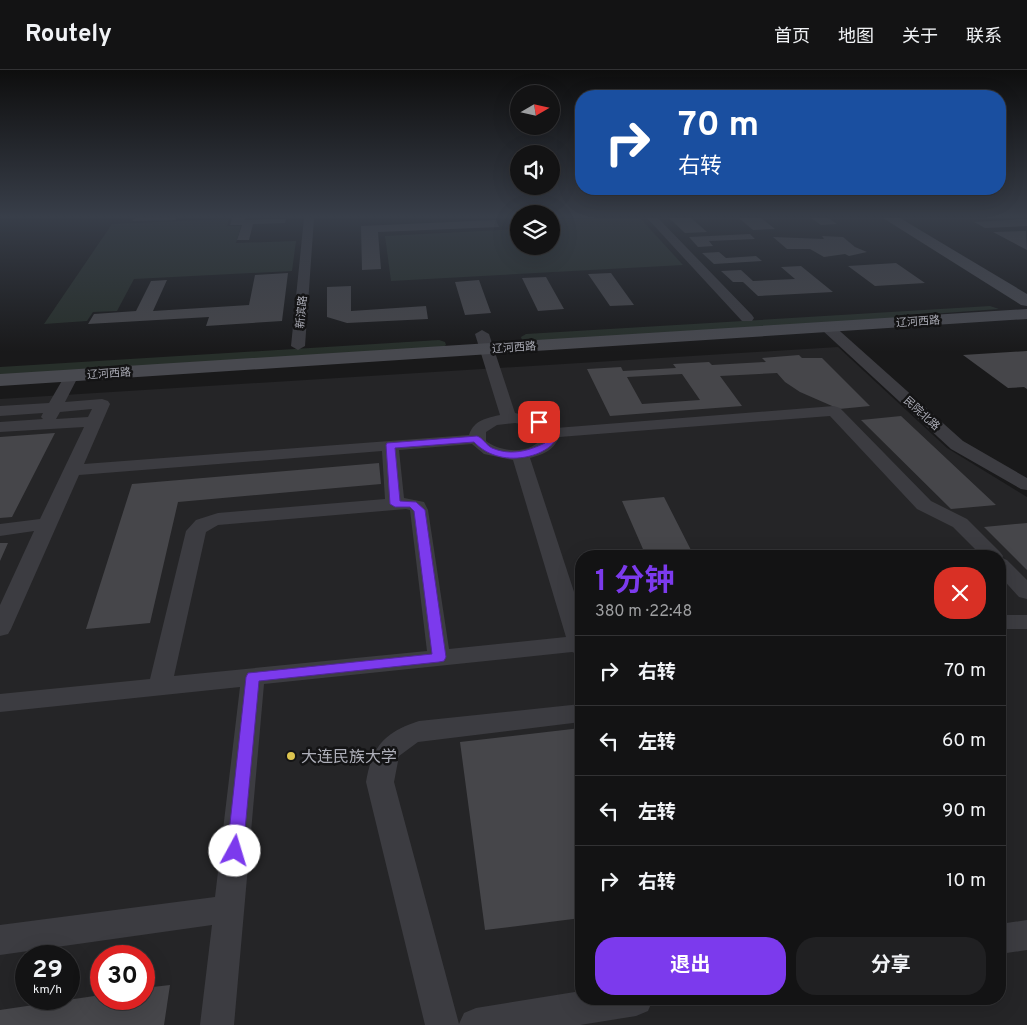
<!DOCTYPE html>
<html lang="zh">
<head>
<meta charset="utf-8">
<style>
	:root { --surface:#131314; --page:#202022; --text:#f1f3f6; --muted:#9d9ea0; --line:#323234; --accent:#7c3aed }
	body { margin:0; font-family:Overpass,"Noto Sans SC",sans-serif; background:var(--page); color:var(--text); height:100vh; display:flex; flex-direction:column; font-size:19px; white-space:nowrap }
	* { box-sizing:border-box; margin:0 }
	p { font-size:16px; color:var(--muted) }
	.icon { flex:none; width:28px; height:28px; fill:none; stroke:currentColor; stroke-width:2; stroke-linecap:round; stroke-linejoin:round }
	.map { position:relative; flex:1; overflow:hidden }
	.drawer { position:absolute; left:575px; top:480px; width:431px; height:455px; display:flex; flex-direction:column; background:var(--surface); border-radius:20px; box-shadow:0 5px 20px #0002,0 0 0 1px var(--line) }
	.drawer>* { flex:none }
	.hud { position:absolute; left:575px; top:20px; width:431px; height:105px; border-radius:20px; box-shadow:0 5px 20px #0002,0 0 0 1px var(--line); background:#1a4fa0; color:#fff; overflow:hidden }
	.needle { width:32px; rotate:81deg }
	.controls { position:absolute; left:510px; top:15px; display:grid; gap:10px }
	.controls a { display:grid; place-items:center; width:50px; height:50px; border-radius:50%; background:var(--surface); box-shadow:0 5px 20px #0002,0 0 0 1px var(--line); font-size:25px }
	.speed { position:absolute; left:15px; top:875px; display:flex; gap:10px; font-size:25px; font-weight:700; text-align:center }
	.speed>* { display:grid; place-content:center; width:65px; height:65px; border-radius:50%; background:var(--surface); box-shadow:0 5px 20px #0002,0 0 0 1px var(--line); line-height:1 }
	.speed small { font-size:12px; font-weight:400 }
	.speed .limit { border:8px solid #d22; background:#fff; color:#111 }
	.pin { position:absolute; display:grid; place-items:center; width:42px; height:42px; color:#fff; margin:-21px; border-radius:10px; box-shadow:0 2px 8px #0006 }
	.me { position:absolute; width:55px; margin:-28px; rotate:6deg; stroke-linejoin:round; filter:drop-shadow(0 0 4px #0008) }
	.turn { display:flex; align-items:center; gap:18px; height:105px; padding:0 20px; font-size:22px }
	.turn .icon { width:65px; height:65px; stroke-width:2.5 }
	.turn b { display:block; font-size:35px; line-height:42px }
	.round { display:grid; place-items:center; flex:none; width:52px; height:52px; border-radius:20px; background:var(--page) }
	.summary { display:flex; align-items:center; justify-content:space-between; height:85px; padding:0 20px }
	h1 { font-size:30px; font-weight:700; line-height:38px; color:var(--accent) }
	.button { display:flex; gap:10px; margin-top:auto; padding:10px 20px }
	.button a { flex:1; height:58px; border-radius:20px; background:var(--accent); color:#fff; font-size:20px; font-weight:700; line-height:58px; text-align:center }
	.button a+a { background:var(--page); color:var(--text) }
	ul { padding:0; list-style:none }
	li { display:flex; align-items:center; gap:15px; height:70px; padding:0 20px; border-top:1px solid var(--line) }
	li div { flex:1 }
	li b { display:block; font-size:19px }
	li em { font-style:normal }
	header { display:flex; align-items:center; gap:30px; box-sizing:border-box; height:70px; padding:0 25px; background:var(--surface); border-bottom:1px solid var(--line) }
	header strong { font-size:24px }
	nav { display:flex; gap:28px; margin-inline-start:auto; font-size:18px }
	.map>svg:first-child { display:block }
</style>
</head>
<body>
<header>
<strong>Routely</strong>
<nav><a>首页</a><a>地图</a><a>关于</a><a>联系</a></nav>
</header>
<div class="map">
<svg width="1027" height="955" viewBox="0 0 1027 955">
	<rect width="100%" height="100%" fill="#19191a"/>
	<!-- built -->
	<path fill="#252527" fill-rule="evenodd" d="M838 277 947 378 1027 427V955H0V329ZM581 486H1000V929H581ZM26 886H69V929H26ZM101 886H144V929H101Z"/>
	<!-- green -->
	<path fill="#272f2a" d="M553 148H640L683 195 391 211 385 166 519 159V176H551V158L558 157Z
		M229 149 227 156H241L236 173 296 171 292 201 134 209 117 241 93 242 87 251 44 254 112 154Z
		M990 236 999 239 931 244 916 248 531 272 522 270 521 267 526 264Z
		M439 270 445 272 446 275 441 278 0 305V297Z"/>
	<!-- building -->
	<path fill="#46464a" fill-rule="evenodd" d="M135 148H176V150L132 151Z
		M232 148H245L244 150 286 149 285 153 253 154 249 170H237L242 155H230Z
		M669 148H691L707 162 685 163Z
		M739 148H761L775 159 753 160Z
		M811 148H828L837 154 821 155Z
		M1027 149V156L985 158 974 152Z
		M496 150 499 157 378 162 381 199 362 200 361 156Z
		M1026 161 1027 180 993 162Z
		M750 164 755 169 709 171 713 176 698 177 689 167Z
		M822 166 843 167 855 177 867 182 849 186 845 184 824 187 810 179H787L773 167 824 169Z
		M719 182 726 188 756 186 762 191 714 194 702 183Z
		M896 193 925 213 875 216 848 196Z
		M801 196 833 222 758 226 743 212H733L721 201 741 200 753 211 795 209 781 197Z
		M288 203 282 251 206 256 209 247 88 254 94 244 136 241 151 211 167 210 153 241 249 235 255 205Z
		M611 203 634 235 610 236 588 204Z
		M546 207 564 239 538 241 522 208Z
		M479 210 491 243 465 245 455 212Z
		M351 216V241L426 236 428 249 347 253 327 247V217Z
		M1027 281V319L1024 317 1008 318 963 285Z
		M799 285 802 288H822L870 336 839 339 800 322 785 312 777 303 720 306 742 336 610 346 587 299 621 297 623 301 676 298 673 294 709 292 712 295 766 292 762 288ZM682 304 700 330 642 334 627 307Z
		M901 346 996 435 951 439 861 350Z
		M55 363 12 447 0 448V367Z
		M379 393 381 414 178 432 150 553 86 559 132 414Z
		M664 427 694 486H646L622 431Z
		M1027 453V500L984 457Z
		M0 473H8L0 491Z
		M581 658V848L485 860 460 672Z
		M170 915 164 955H0V940L101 925V929H144V918Z"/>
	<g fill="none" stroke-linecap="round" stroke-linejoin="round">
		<!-- street -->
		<path fill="#3c3c41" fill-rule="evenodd" d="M304 148H314L305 276 298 280 291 276Z
			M647 148H658L752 245 754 248 752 251H742Z
			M827 253 832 254 963 371 1027 408V420L1021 419 951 379 822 260 820 257 822 254Z
			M482 260 489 264 515 343 543 349 556 358 834 336 840 338 931 431 967 449 1000 482 1003 486 1002 488 1007 490 1027 510V529L1019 527 1000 506V486H982L953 457 917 439 830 346 559 367C553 381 544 384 530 388L581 543V585L572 582 264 614 234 955H200L212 855 0 885V855L215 827 240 617 0 642V624L150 609 186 461 196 450 218 443 385 429 382 381 79 405 11 559 8 564 0 566V535L34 461 0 466V454L40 449 84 357 0 362V352L43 349 41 347 43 343 0 346V336L49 333 67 302H77L79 305 65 332 102 329 108 331 110 334 84 394 469 365C474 350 487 348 500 345L475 264ZM92 339 88 347 56 349 60 342ZM515 353C525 355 539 355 543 366 533 385 501 383 486 371V362L497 355ZM472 374 484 384 513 390 566 567 449 579 428 440 424 432 404 428 399 380ZM406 439 410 440 427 581 174 606 206 462 218 455Z
			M1000 545H1027V559H1000Z
			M581 634V652L418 672 399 686 394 712 459 954 464 943 476 938 581 921V929H653L648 941 636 946 580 955H425L366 712C372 676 385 662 419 651Z
			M1027 850V880L1000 884V854Z"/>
		<!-- secondary -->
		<path fill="#48494f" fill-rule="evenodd" d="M883 148H900L1027 224V236L1021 235Z
			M1027 239V249L0 316V304Z"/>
	</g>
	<!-- sky -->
	<linearGradient id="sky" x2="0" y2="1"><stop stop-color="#0e0e0e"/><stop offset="0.52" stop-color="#383e49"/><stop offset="1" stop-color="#383e49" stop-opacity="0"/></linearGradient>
	<rect width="1027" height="282" fill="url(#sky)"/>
	<!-- route -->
	<path fill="#7c3aed" stroke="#51269a" d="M539 349C593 365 513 413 474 372L395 378 400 431 416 432 425 440 446 587 444 591 439 592 259 611 243 781 241 786 235 788 229 786 227 781 246 607 248 603 432 584 414 441 410 437H395L390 434 386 375 387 373 477 366C483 368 486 375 492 378 511 386 528 381 545 373L547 363 534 352Z"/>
	<!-- markers -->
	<circle fill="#dcc44f" stroke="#141415" stroke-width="2" cx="291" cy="686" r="5"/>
	<g text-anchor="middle" stroke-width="5" stroke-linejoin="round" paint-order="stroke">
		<!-- far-street labels -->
		<g font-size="11" fill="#adaeb8" stroke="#141415">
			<text transform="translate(301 242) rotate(-85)" y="4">新滨路</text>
			<text transform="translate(918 251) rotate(-4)" y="4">辽河西路</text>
			<text transform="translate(514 277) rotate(-4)" y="4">辽河西路</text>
			<text transform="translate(109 303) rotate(-4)" y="4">辽河西路</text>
			<text transform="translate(922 343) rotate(42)" y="4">民院北路</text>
		</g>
		<!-- near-poi labels -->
		<g font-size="16" fill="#adaeb8" stroke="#141415" text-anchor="start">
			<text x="301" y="692">大连民族大学</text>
		</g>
	</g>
</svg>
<div class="controls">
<a><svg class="needle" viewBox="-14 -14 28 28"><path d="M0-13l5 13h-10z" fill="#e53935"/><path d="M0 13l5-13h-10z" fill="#9d9ea0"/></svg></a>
<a><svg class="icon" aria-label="sound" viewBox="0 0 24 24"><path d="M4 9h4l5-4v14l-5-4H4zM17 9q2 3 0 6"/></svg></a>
<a><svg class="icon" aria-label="layers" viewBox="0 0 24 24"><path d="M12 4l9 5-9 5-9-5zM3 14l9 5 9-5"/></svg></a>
</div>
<div class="speed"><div>29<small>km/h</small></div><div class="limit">30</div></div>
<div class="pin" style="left:539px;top:352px;background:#d93025"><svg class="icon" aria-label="arrive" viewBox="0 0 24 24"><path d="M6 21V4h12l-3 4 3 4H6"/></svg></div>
<svg class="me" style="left:235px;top:781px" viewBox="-20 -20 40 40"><circle r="19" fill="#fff"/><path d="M0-13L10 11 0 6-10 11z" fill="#7c3aed"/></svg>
<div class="hud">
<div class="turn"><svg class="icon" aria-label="right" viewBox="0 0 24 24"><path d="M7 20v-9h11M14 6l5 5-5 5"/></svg><div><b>70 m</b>右转</div></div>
</div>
<section class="drawer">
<div class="summary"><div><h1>1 分钟</h1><p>380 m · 22:48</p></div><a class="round" style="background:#d93025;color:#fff"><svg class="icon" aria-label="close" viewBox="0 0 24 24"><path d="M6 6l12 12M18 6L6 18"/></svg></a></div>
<ul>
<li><svg class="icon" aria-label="right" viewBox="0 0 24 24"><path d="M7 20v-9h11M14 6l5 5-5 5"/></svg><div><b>右转</b></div><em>70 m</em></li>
<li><svg class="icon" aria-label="left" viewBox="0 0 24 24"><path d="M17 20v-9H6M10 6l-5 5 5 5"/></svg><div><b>左转</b></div><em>60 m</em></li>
<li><svg class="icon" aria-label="left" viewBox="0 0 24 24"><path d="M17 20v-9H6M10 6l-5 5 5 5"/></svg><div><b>左转</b></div><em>90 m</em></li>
<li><svg class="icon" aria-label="right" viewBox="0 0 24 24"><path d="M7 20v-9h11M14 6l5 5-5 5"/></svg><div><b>右转</b></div><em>10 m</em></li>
</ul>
<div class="button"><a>退出</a><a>分享</a></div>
</section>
</div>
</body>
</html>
